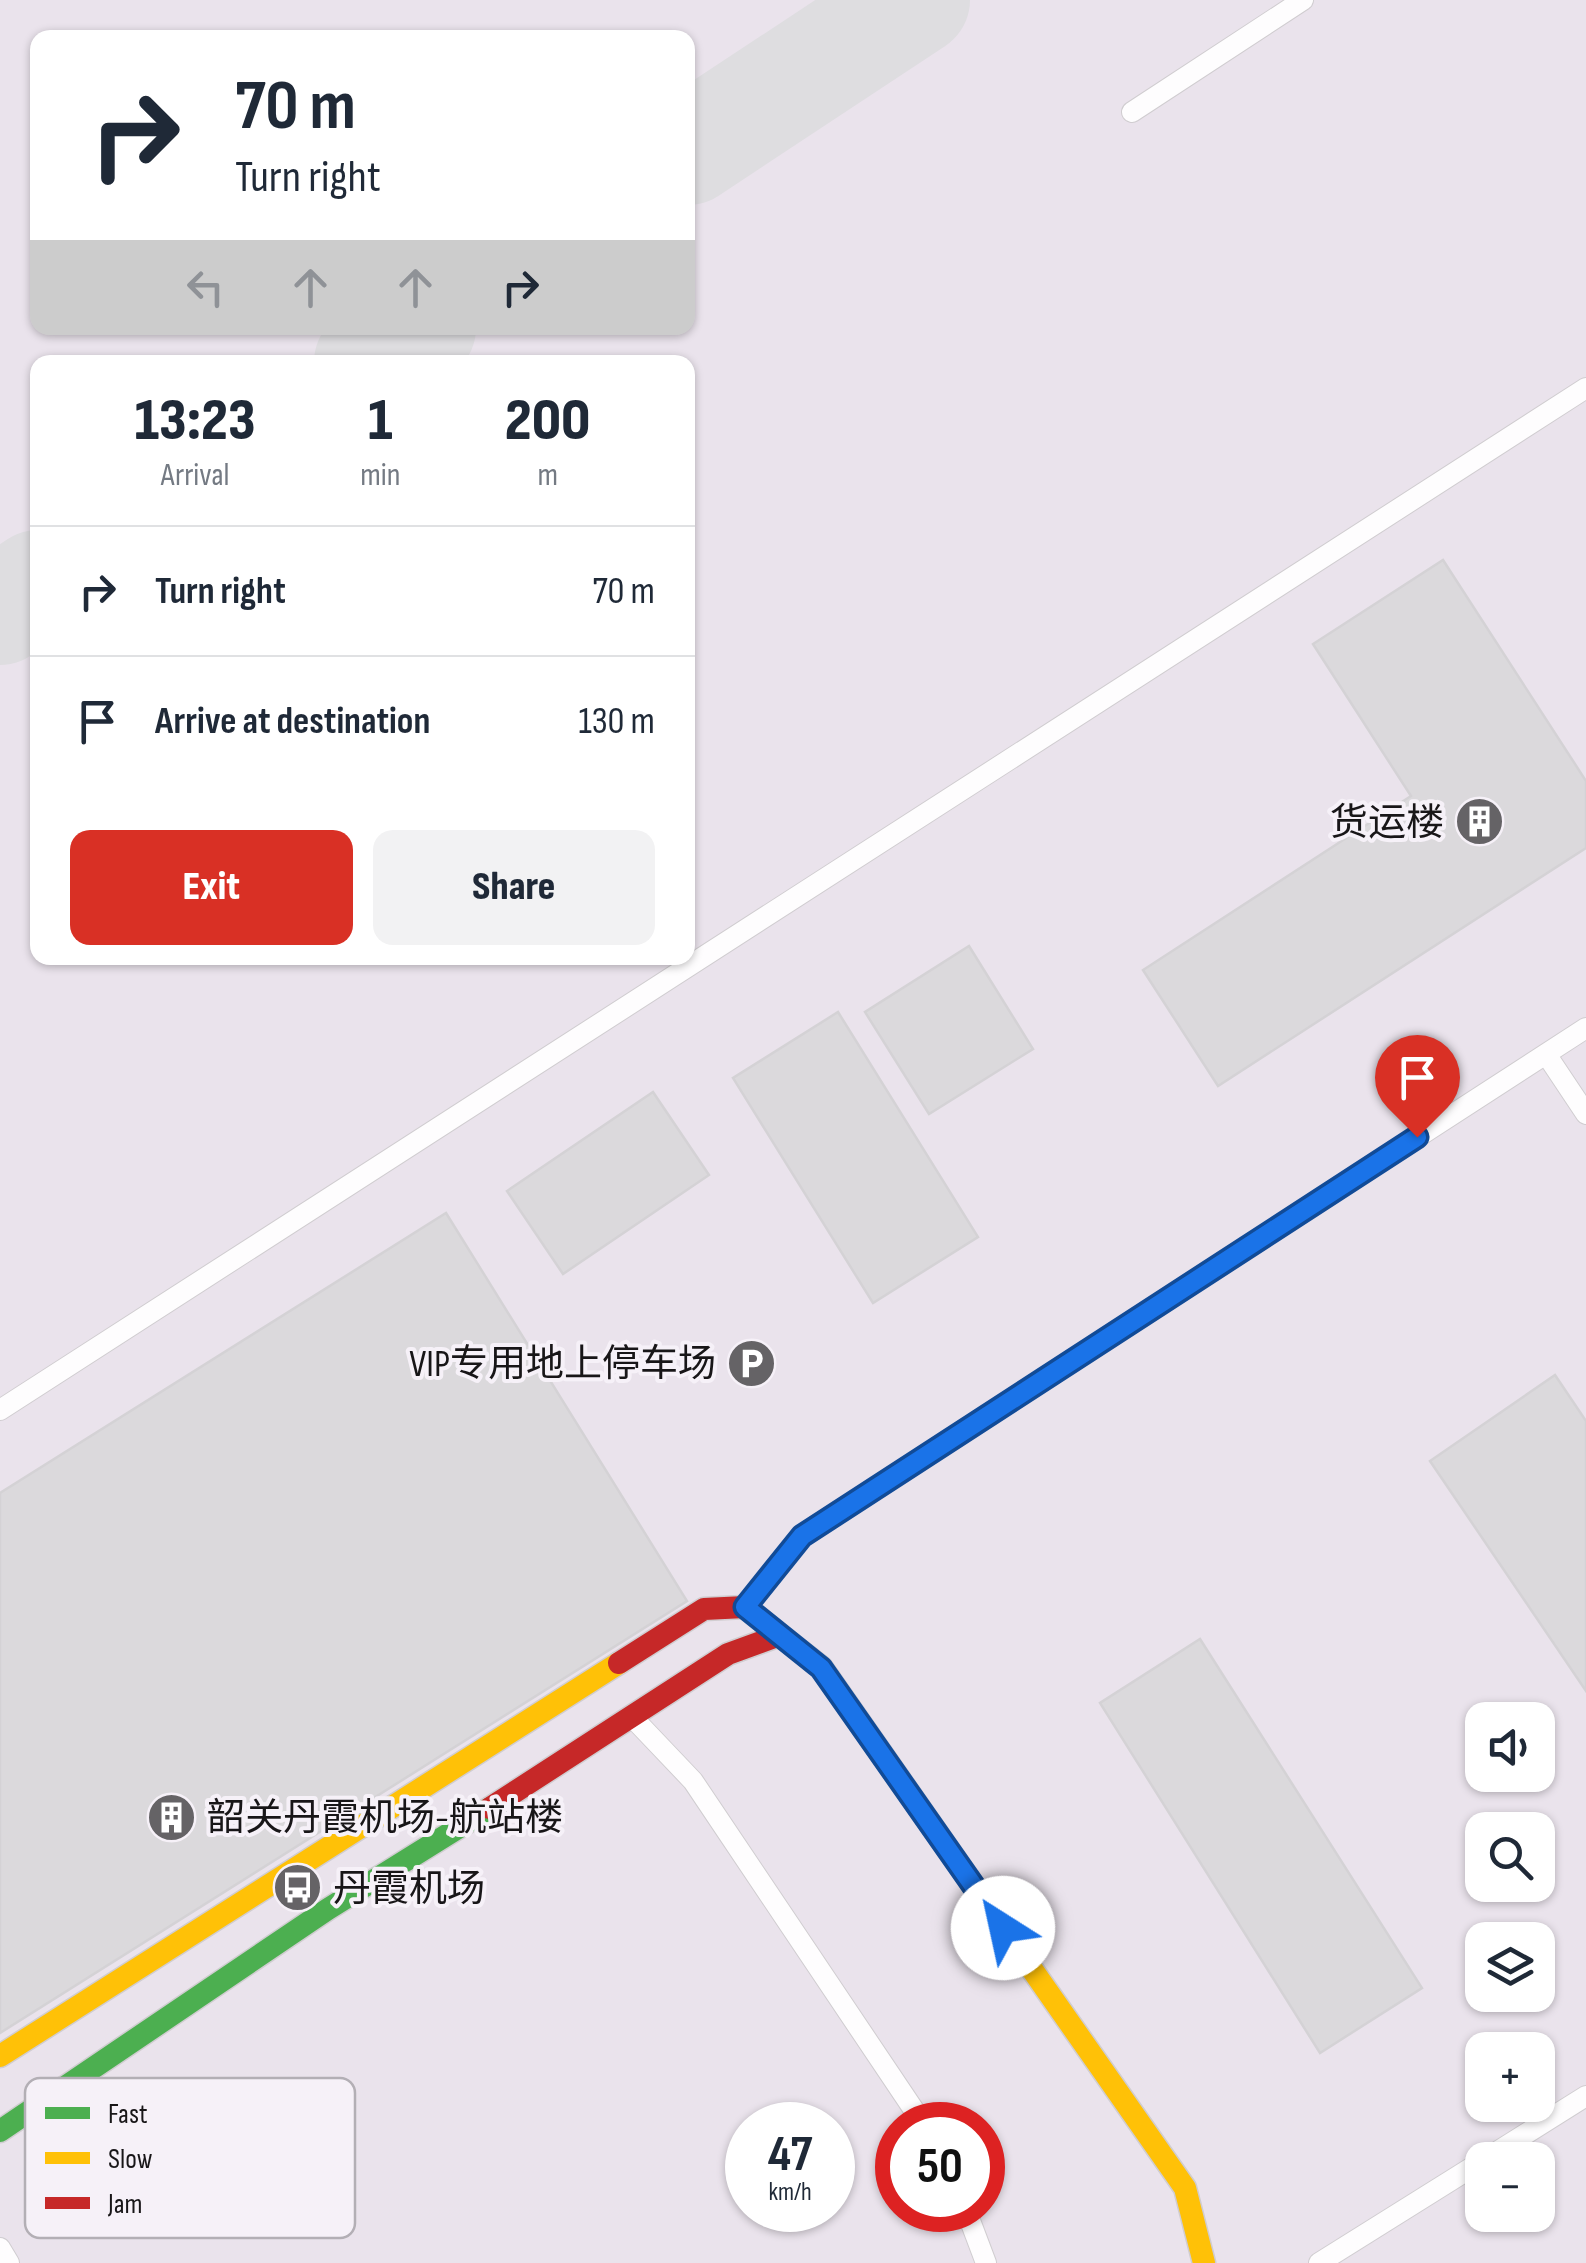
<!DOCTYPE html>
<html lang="en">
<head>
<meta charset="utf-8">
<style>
	:root { --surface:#fff; --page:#f2f2f3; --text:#1f2937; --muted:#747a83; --line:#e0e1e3; --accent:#d93025 }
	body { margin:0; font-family:"Sofia Sans Condensed","Noto Sans SC",sans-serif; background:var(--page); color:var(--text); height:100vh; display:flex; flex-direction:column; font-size:38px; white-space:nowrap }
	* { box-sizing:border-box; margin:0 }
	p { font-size:32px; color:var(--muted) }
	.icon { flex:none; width:55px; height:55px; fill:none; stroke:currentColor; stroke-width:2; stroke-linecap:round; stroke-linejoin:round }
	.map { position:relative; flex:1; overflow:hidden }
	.side { position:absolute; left:30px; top:355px; width:665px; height:610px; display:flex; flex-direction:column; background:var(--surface); border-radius:20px; box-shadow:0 2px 8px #0004 }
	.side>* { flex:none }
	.hud { position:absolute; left:30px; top:30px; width:665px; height:305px; border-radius:20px; box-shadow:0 2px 8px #0004; background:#fff; color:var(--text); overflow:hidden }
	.controls { position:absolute; left:1465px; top:1702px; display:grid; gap:20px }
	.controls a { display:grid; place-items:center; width:90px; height:90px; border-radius:20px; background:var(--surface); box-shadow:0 2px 8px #0004; font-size:50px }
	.speed { position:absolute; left:725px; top:2102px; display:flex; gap:20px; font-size:50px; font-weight:700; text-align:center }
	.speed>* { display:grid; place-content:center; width:130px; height:130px; border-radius:50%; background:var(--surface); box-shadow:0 2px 8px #0004; line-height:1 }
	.speed small { font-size:25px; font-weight:400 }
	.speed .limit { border:15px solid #d22; background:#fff; color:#111 }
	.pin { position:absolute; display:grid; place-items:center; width:85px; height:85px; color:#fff; margin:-102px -42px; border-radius:50% 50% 50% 0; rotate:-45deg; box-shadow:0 0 10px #0007 }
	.pin .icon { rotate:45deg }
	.me { position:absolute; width:110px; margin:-55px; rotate:325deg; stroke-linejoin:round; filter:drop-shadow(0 0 8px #0008) }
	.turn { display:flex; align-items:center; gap:35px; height:210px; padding:0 40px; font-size:45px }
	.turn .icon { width:130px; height:130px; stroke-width:2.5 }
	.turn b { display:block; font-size:70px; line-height:85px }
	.lanes { display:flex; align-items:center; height:95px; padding:0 40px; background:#0003; justify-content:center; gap:50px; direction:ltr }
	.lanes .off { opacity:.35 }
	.eta { display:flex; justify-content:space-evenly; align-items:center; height:170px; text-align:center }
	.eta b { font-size:60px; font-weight:800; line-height:70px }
	.cta { display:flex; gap:20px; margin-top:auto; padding:20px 40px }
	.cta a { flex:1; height:115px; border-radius:20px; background:var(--accent); color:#fff; font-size:40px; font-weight:800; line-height:115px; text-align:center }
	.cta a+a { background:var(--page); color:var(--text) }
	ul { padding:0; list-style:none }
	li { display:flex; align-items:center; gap:30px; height:130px; padding:0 40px; border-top:2px solid var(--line) }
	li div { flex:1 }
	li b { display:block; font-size:38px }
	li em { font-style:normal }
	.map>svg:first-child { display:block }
</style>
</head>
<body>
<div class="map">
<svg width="1586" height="2263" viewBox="0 0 1586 2263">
	<rect width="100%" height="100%" fill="#f5f2f7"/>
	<!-- built -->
	<path fill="#eae3ec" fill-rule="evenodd" d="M0 0H1586V2263H0ZM38 38H688V328H38ZM38 362H688V958H38ZM1482 1720H1538V1775H1482ZM1482 1830H1538V1885H1482ZM1482 1940H1538V1995H1482ZM1482 2050H1538V2105H1482ZM748 2125H832V2210H748ZM898 2125H982V2210H898ZM1482 2160H1538V2215H1482Z"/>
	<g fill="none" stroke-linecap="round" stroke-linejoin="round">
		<!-- taxiway -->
		<path stroke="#dedde0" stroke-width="110" d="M688 150 915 0
			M369 362 421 328
			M0 610 38 585"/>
	</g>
	<!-- building -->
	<path fill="#dbd9dc" stroke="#d4d2d5" stroke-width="2.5" d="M1443 560 1586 781V848L1218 1086 1143 970 1411 796 1313 644Z
		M969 946 1033 1049 929 1114 865 1012Z
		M838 1012 978 1237 873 1303 733 1078Z
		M653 1092 709 1175 563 1274 507 1191Z
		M446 1213 687 1601 0 2033V1493Z
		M1555 1375 1586 1421V1691L1430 1461Z
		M1200 1639 1422 1988 1320 2053 1100 1703Z"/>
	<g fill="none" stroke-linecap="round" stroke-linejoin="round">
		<defs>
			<path id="lane" d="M1132 112 1303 0
				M1546 1054 1586 1114
				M0 1410 1586 388
				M747 1605 802 1536 1586 1028
				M635 1720 693 1781 924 2125
				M1484 2160 1586 2096
				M966 2210 986 2263
				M0 2248 9 2263
				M1319 2263 1482 2161"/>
			<path id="fast" d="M0 2131 328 1909 490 1808"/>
			<path id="slow" d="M1008 1935 1185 2188 1204 2263
				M0 2056 619 1663"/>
			<path id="jam" d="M619 1663 704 1609 745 1607 780 1635
				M490 1808 728 1654 780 1635 821 1667 1008 1935"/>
		</defs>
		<!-- lane casing -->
		<use href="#lane" stroke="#d0cdd0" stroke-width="22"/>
		<!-- fast casing -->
		<use href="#fast" stroke="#d0cdd0" stroke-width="25"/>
		<!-- slow casing -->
		<use href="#slow" stroke="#d0cdd0" stroke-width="25"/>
		<!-- jam casing -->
		<use href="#jam" stroke="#d0cdd0" stroke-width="25"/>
		<!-- lane -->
		<use href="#lane" stroke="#fefdfe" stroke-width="20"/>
		<!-- fast -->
		<use href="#fast" stroke="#4caf50" stroke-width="22"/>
		<!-- slow -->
		<use href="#slow" stroke="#ffc107" stroke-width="22"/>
		<!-- jam -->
		<use href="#jam" stroke="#c62828" stroke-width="22"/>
	</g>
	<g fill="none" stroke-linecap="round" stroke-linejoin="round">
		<defs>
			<path id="route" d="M1003 1928 821 1668 745 1607 802 1536 1417 1137"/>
		</defs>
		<!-- route casing -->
		<use href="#route" stroke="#114b97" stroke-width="25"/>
		<!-- route -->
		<use href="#route" stroke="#1a73e8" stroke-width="18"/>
	</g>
	<!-- icons -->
	<defs>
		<symbol id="building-disc" viewBox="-11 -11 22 22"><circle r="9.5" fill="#656366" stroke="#f6f1f8"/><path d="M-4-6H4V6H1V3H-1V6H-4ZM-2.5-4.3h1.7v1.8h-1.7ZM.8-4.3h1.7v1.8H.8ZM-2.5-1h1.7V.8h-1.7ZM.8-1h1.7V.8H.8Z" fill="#fff"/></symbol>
		<symbol id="parking-disc" viewBox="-11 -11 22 22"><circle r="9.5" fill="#656366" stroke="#f6f1f8"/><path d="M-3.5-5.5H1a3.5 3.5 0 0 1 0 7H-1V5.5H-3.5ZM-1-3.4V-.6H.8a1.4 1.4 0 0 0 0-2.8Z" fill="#fff"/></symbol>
		<symbol id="bus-disc" viewBox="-11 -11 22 22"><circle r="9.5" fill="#656366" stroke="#f6f1f8"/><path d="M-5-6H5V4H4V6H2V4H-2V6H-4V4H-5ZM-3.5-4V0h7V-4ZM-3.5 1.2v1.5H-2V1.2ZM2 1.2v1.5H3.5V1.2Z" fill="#fff"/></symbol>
	</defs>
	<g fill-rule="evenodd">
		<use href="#building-disc" x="1452" y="794" width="55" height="55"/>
		<use href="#parking-disc" x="724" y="1336" width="55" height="55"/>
		<use href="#building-disc" x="144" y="1790" width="55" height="55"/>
		<use href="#bus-disc" x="270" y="1860" width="55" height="55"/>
	</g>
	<g text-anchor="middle" stroke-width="8" stroke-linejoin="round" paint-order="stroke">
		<!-- poi labels -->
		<g font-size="38" fill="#181618" stroke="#f6f1f8" text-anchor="end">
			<text x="1444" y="835">货运楼</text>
			<text x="716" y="1376">VIP专用地上停车场</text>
			<text x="207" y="1830" text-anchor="start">韶关丹霞机场-航站楼</text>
			<text x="333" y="1901" text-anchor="start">丹霞机场</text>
		</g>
	</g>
	<!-- legend -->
	<rect x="25" y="2078" width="330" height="160" rx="15" fill="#f6f1f8" stroke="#b3afb5" stroke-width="2.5"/>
	<rect x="45" y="2107" width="45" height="12" fill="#4caf50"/>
	<rect x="45" y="2152" width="45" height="12" fill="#ffc107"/>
	<rect x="45" y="2197" width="45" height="12" fill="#c62828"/>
	<g font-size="28" fill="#181618">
		<text x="108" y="2123">Fast</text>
		<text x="108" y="2168">Slow</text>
		<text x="108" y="2213">Jam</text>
	</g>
</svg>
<div class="controls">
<a><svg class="icon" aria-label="sound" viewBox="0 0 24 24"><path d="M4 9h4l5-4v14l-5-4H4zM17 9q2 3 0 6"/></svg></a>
<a><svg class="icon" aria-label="search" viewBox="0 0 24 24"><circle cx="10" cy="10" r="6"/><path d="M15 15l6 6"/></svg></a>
<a><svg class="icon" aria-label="layers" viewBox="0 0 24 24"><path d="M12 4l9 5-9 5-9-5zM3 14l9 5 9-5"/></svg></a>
<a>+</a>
<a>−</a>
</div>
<div class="speed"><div>47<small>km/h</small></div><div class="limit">50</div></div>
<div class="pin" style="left:1417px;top:1137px;background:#d93025"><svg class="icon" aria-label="arrive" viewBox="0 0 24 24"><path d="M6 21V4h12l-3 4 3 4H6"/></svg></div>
<svg class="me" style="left:1003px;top:1928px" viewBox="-20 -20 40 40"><circle r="19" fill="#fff"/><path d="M0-13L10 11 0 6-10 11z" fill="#1a73e8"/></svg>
<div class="hud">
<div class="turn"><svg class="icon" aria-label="right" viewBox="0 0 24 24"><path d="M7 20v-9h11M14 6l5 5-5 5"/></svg><div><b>70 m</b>Turn right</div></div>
<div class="lanes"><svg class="icon off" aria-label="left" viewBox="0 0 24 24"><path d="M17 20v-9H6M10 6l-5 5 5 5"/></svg><svg class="icon off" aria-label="ahead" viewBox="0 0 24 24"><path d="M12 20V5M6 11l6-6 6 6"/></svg><svg class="icon off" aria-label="ahead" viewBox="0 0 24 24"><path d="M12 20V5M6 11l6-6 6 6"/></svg><svg class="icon" aria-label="right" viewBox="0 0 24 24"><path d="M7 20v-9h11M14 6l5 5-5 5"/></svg></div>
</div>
<section class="side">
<div class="eta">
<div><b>13:23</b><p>Arrival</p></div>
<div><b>1</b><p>min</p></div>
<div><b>200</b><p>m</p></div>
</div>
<ul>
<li><svg class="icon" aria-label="right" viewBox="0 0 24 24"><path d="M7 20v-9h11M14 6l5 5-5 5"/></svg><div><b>Turn right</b></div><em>70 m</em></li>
<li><svg class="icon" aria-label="arrive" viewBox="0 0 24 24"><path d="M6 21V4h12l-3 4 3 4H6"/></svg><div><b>Arrive at destination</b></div><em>130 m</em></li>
</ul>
<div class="cta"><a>Exit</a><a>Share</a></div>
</section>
</div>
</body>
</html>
